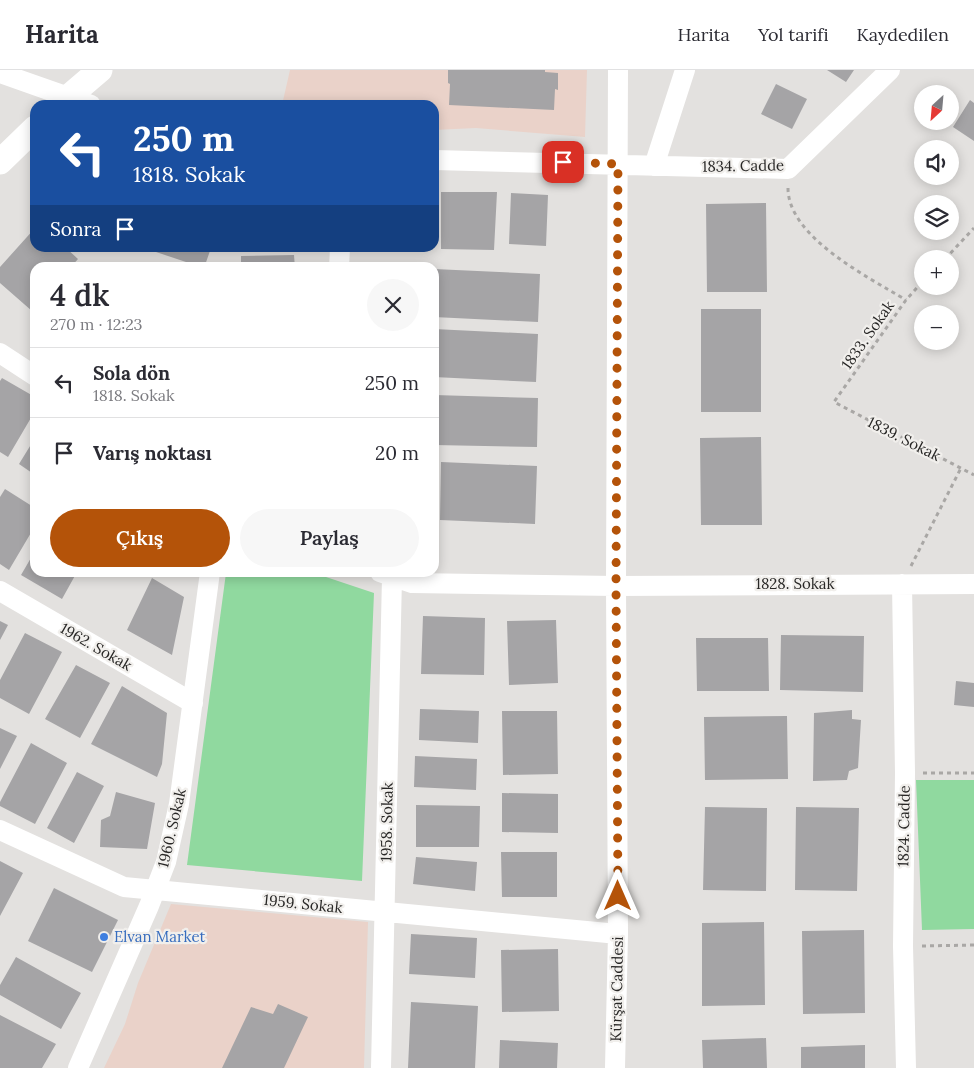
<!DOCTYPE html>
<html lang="tr">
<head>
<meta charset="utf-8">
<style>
	:root { --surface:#fff; --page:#f7f7f7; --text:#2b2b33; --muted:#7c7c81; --line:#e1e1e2; --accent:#b45309 }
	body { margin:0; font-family:Lora,serif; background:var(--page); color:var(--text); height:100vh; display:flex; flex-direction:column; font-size:19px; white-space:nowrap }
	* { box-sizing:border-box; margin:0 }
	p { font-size:16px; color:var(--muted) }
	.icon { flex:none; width:28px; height:28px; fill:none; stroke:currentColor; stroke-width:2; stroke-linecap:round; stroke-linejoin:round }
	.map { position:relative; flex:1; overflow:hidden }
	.side { position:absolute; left:30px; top:192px; width:409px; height:315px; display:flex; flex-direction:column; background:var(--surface); border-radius:15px; box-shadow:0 2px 12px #0003 }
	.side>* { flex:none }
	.top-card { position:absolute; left:30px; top:30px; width:409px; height:152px; border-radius:15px; box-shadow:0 2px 12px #0003; background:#1a4fa0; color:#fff; overflow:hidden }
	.needle { width:32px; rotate:206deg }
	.controls { position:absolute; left:914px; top:15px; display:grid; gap:10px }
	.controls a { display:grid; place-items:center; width:45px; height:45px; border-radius:50%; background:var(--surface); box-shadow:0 2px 12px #0003; font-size:25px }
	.pin { position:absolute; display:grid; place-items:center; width:42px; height:42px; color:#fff; margin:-21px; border-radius:10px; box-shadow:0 2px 8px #0006 }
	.me { position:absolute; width:55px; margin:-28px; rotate:0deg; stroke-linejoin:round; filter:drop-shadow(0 0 4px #0008) }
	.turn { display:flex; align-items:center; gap:18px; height:105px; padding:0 20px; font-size:22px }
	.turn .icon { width:65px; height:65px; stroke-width:2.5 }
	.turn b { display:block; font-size:35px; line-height:42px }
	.then { display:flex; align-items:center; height:48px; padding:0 20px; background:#0003; gap:10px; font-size:19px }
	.round { display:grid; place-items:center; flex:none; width:52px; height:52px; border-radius:26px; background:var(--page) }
	.head { display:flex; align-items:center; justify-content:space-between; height:85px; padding:0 20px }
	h1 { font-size:30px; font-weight:600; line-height:38px }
	.cta { display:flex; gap:10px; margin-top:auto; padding:10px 20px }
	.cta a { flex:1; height:58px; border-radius:30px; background:var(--accent); color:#fff; font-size:20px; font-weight:600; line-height:58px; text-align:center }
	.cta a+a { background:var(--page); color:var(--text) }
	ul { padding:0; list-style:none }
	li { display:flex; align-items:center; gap:15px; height:70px; padding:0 20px; border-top:1px solid var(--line) }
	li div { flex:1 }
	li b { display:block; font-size:19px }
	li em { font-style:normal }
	header { display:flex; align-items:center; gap:30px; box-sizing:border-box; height:70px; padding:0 25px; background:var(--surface); border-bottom:1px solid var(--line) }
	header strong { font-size:24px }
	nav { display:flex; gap:28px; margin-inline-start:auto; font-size:18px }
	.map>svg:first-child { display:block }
</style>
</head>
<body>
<header>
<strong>Harita</strong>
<nav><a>Harita</a><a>Yol tarifi</a><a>Kaydedilen</a></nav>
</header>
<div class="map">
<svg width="974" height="998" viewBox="0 0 974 998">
	<rect width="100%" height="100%" fill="#e3e1df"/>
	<!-- education -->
	<path fill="#ead2c9" d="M290 0H587L585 67 476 58 434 60V35H282Z
		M171 834 368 852 364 998H104L125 954 138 913Z"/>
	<!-- green -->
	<path fill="#90d99f" d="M226 503H314L374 523 362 811 187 795Z
		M916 710H974V859L922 860Z"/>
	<!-- building -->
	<path fill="#a5a4a6" d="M448 0H545V2L558 3V20L555 19 554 40 449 35 450 14 448 13Z
		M827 0H854L846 12Z
		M776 14 807 29 792 59 761 44Z
		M970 30 974 33V71L953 57Z
		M441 122H497L494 180 441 179Z
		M511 123 548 125 546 176 509 174Z
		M766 133 767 222H707L706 134Z
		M35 158V178H66L78 189 70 198H35V237L32 241 0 213V197Z
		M157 178H211L204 198 156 182Z
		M294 185 295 198H241V186Z
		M434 199 540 204 538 252 434 247Z
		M701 239H761V342H701Z
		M434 259 538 264 536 312 434 307Z
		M2 308 35 327V341L8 387 0 382V311Z
		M434 325 538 328 537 377 434 375Z
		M761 367 762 455H701L700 368Z
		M35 368V405L19 394Z
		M441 392 537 396 535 454 440 450Z
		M5 419 35 438V456L9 500 0 494V427Z
		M35 481V502H77L62 529 21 505Z
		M152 508 184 527 172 585 127 560Z
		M423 546 485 548 484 605 421 604Z
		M556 550 558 613 509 615 507 551Z
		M0 551 8 555 0 570Z
		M25 563 62 582 29 644 0 628V610Z
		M781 565 864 566 863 622 780 620Z
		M696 568H768L769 621H697Z
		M76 595 110 613 80 668 45 649Z
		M956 611 974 613V637L954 635Z
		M122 616 167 643 162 694 157 707 91 674Z
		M420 639 479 641 478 673 419 670Z
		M852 640V649L861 650 858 698 849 701 847 710 813 711 814 643Z
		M502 641H557L558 704 503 705Z
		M787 646 788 709 705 710 704 647Z
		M0 658 17 666 0 699Z
		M31 673 67 693 35 754 0 736V732Z
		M415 686 477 689 476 720 414 717Z
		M77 702 104 716 74 773 47 758Z
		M116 722 155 733 147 779 100 777 101 750 110 746Z
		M502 723 558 724V763L502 762Z
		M416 735 480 736 479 777H416Z
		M705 737 767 738 766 821 703 820Z
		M796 737 859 738 857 821 795 820Z
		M501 782H557V827H502Z
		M416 787 477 792 475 821 413 814Z
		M0 791 23 803 0 846Z
		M54 818 118 850 92 902 28 871Z
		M764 852 765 935 702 936V853Z
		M864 860 865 943 803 944 802 861Z
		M411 864 477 868 475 908 409 904Z
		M558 879 559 941 502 942 501 880Z
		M16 887 81 923 61 959 0 925V915Z
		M411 932 478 936 475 998H408Z
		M278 934 308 947 284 998H222L251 937 273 944Z
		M0 945 56 974 42 998H0Z
		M766 968 767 998H703L702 970Z
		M500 970 558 973 557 998H499Z
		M865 975V998H801V977Z"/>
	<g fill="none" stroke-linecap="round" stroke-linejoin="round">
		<!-- path -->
		<path stroke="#a9a7a5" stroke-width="3" stroke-dasharray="4 4" stroke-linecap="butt" d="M788 118C788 167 868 207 906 230
			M945 189 974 158
			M922 212 906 230 834 332 974 405
			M911 496 961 398
			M923 703H974
			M922 876 974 875"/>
		<!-- minor -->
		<path stroke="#fff" stroke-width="20" d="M0 3 91 35
			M434 90 788 99 890 0
			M654 96 685 0
			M339 198 340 178
			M0 283 35 306
			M380 502 412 513 616 516 974 514
			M902 514 905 703 903 876 906 998
			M0 521 193 633
			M0 760 124 817 618 864
			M78 998 149 836 166 792 179 734 210 502
			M381 998 392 507
			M615 998 618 864 616 516 618 0"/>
		<!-- major -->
		<path stroke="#fff" stroke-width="25" d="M59 35 100 0
			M0 92 35 58"/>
	</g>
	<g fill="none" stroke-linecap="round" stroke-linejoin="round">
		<!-- route -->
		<path stroke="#b45309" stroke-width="9" stroke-dasharray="0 16.2" d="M563 92 618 94 616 516 618 826"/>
	</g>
	<!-- markers -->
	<circle fill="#3f7fe0" stroke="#f1efec" stroke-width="2" cx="104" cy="867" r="5"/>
	<g text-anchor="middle" stroke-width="4.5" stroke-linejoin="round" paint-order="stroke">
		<!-- street labels -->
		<g font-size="15" fill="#282726" stroke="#f1efec">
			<text transform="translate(743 96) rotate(-1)" y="5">1834. Cadde</text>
			<text transform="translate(868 265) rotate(-55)" y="5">1833. Sokak</text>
			<text transform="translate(904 369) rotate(27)" y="5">1839. Sokak</text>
			<text x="795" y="519">1828. Sokak</text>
			<text transform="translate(96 577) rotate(30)" y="5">1962. Sokak</text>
			<text transform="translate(387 752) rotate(-89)" y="5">1958. Sokak</text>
			<text transform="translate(904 756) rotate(-89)" y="5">1824. Cadde</text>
			<text transform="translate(172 758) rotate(-77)" y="5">1960. Sokak</text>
			<text transform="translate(303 834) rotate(6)" y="5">1959. Sokak</text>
			<text transform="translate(617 919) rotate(-89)" y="5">Kürşat Caddesi</text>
		</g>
		<!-- shop labels -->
		<g font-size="15" fill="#366cbe" stroke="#f1efec" text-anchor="start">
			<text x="114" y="872">Elvan Market</text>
		</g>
	</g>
</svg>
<div class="controls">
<a><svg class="needle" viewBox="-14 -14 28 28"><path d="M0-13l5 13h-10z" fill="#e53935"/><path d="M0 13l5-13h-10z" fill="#7c7c81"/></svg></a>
<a><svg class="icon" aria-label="sound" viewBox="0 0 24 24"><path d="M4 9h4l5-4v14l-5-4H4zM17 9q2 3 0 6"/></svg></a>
<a><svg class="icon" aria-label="layers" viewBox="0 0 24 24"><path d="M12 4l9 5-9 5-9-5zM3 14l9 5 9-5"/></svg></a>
<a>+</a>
<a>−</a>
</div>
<div class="pin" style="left:563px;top:92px;background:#d93025"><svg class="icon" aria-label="arrive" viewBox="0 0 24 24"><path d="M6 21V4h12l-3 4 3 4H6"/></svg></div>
<svg class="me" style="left:618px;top:826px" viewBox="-20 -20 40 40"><path d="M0-17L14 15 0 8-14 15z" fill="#b45309" stroke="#fff" stroke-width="4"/></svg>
<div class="top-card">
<div class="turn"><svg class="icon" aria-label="left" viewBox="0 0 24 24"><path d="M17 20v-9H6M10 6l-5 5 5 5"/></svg><div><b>250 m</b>1818. Sokak</div></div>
<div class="then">Sonra<svg class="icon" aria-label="arrive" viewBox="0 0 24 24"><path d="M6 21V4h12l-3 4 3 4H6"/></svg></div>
</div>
<section class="side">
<div class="head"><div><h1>4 dk</h1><p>270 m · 12:23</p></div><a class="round"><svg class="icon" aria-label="close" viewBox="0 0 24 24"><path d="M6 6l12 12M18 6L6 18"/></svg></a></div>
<ul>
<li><svg class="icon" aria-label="left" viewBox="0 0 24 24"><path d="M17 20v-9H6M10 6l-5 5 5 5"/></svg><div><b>Sola dön</b><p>1818. Sokak</p></div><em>250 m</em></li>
<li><svg class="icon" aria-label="arrive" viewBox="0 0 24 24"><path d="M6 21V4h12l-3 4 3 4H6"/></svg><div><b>Varış noktası</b></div><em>20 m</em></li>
</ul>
<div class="cta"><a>Çıkış</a><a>Paylaş</a></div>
</section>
</div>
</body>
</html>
